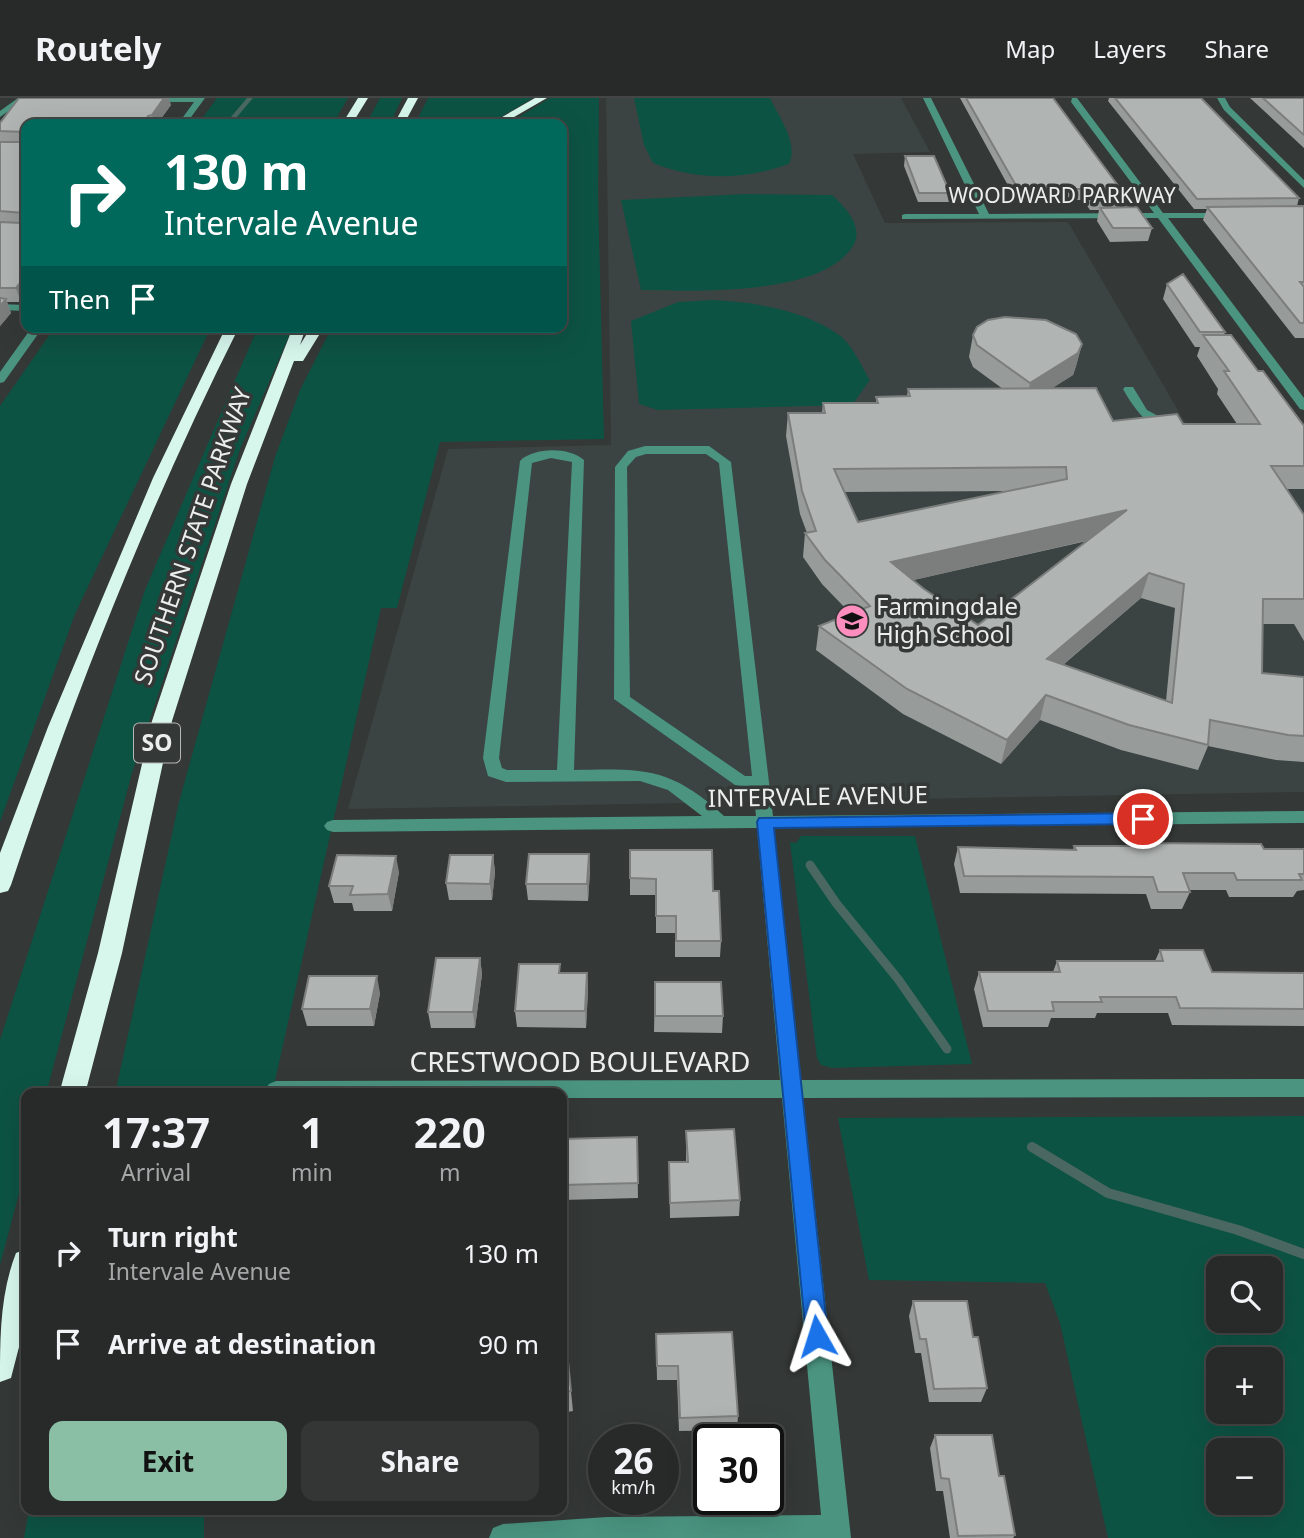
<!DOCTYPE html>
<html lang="en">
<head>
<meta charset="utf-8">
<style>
	:root { --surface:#272a28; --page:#333634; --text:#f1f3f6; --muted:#a4a7a8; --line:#434645; --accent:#8abfa5 }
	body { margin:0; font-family:"Noto Sans",sans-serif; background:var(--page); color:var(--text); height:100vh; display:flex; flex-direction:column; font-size:26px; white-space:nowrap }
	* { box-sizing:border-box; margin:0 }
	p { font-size:23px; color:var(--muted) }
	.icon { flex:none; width:38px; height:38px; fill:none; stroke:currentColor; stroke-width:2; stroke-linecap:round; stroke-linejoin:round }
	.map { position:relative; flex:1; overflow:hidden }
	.sheet { position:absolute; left:21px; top:990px; width:546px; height:427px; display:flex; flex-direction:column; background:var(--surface); border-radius:14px; box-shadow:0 7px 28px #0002,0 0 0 2px var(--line) }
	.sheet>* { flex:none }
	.top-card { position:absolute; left:21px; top:21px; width:546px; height:214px; border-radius:14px; box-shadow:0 7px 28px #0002,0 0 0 2px var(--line); background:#00695c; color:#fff; overflow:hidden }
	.tools { position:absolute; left:1206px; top:1158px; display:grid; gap:14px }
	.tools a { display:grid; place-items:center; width:77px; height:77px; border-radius:14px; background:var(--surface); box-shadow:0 7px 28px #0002,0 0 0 2px var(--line); font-size:35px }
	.speed { position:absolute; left:588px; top:1326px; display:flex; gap:14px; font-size:35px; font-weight:700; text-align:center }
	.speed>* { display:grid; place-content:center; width:91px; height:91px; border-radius:50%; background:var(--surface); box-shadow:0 7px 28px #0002,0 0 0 2px var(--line); line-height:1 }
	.speed small { font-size:18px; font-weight:400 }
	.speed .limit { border:4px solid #111; border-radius:10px; background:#fff; color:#111 }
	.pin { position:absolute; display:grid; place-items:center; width:60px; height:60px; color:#fff; margin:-30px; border:4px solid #fff; border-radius:50%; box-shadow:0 2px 7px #0007 }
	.me { position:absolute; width:77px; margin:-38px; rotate:354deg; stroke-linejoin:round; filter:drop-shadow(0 0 5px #0008) }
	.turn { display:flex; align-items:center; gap:24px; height:147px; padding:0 28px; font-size:32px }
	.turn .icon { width:91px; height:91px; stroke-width:2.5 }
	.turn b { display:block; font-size:49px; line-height:60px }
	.then { display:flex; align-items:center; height:66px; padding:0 28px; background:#0003; gap:14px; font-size:26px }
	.eta { display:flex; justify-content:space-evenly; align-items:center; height:119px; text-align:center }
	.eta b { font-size:42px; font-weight:700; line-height:49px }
	.primary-button { display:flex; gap:14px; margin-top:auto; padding:14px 28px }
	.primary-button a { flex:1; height:80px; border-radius:14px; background:var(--accent); color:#111; font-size:28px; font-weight:700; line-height:80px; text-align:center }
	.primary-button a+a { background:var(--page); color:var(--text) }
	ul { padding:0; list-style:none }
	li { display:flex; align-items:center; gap:21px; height:91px; padding:0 28px }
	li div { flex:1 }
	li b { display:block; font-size:26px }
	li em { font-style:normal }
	header { display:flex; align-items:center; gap:42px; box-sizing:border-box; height:98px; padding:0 35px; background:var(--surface); border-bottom:2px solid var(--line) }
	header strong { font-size:33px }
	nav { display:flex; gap:38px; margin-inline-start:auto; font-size:24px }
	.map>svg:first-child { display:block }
</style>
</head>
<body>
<header>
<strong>Routely</strong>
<nav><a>Map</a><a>Layers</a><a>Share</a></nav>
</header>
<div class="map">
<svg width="1304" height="1440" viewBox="0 0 1304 1440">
	<rect width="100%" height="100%" fill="#343836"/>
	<!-- built -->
	<path fill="#3b4442" d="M606 0H901L930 54 853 56 885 125 1068 124 1196 343 1304 347V694L348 711 448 351 611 347Z"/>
	<!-- green -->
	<path fill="#0d5344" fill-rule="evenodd" d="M217 0H348L333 26H198Z
		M380 0H402L390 26H366Z
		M428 0H533L489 26H415Z
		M550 0H599L598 96 604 341 440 344 397 510H381L272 996H115L179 704 275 359 300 292 332 229H562V26H507Z
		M634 0H770C779 19 799 46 789 66 744 82 698 83 653 65L644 47Z
		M746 96 832 97C847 111 866 131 851 151 817 198 695 193 641 192L621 102Z
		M713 202C754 204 805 212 839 237 852 246 862 269 870 282L852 307 658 312 639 306 631 223 678 204Z
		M55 229H211L75 516 0 724V308Z
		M258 229H293L240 351 132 675 46 996H26V1069L0 1167V942L145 492Z
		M801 738H915L972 966 832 970 821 967 817 960 790 744 796 745Z
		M1304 1018V1440H1108L1060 1225 1045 1185 869 1182 838 1020ZM1218 1171H1270V1223H1218ZM1218 1262H1270V1314H1218ZM1218 1353H1270V1405H1218Z
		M29 1412H204V1440H24Z"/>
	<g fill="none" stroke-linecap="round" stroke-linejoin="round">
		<!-- stream-far2 -->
		<path stroke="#4a6861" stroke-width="4.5" d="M228 26 250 0"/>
		<!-- stream-far1 -->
		<path stroke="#4a6861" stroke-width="9" d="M810 767 836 805 898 881 947 951"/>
		<!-- stream -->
		<path stroke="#4a6861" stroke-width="10" d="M1032 1049 1108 1095 1238 1132 1304 1156"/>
		<!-- minor -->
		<path fill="#4a9480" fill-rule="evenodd" d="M18 0H27L0 19V13Z
			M145 0H205L186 26H178L194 4H148Z
			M923 0H931L989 116 1154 115 1071 4 1072 0H1077L1163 115H1230V119L1227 120H1168L1304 300V312L1300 311 1158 120 902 121V117L905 116H979Z
			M1217 0H1225L1230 9 1304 82V90L1224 12Z
			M0 206 26 207V213L0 212Z
			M32 229H43L4 284 0 285V274Z
			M1125 289H1133L1147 312 1175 327V333C1151 336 1133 309 1123 291Z
			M645 348H709L731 364 773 718 1304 713V725L774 730 801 982 1304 981V999L803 1000 851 1440H489L493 1430 503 1426 607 1419 821 1417 782 1000H562V996H267L265 992 269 986 276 983 780 982 757 730 333 734 327 732 324 728 327 724 333 722 702 718 668 692 640 683 506 684 488 678 483 660 520 363C534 349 569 349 584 362L574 672C644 671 669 668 724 718H756L753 690 735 687 614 601 615 369 628 353ZM646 356H706L719 365 752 678H745L630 599 627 369 636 359ZM551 360 572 364 557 672H507L502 670 499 660 532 365Z"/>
		<!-- highway -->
		<path fill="#d7f7ed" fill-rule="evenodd" d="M358 0H368L352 26H342Z
			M408 0H418L404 26H394Z
			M535 0H547L502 26H490Z
			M226 229H239C149 408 74 597 11 787L8 793 0 795V755L48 629 153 380Z
			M293 229H306L300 247 311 229H324L303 263H294L247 386 172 623 122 855 85 996H59L98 855 152 623 231 386Z
			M26 1151V1222L11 1280 0 1284C0 1239 0 1196 16 1155Z"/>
	</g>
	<!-- wall -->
	<path fill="#979b9a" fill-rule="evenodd" d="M960 0H1053L1128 101 1126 109 1152 130 1148 143 1110 144 1097 123 1099 112H1090L1083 102H1016Z
		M1109 0H1201L1299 100 1297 108H1304V240H1295L1203 122 1207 111H1194L1108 3Z
		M1250 0H1304V50Z
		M171 7 157 26H26V198L21 204H7L11 215 0 228V25Z
		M905 58 950 95 949 104H918L904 68Z
		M1167 186 1225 234 1224 237 1258 273 1304 328V391H1286L1304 417V543L1294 526H1263L1262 575 1304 579V664L1276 662 1208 648 1198 672 1121 652 1040 622 1001 666 903 616 816 552 819 528 850 515 822 486 803 459 805 435H807L800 416 786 338 788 315H822L823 305H876V299L907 298 908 291H1003L973 269 969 259 973 237 1082 246 1076 268 1073 277 1052 290 1113 323 1183 326H1237L1217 296 1218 291 1197 258 1200 249H1195L1163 201ZM1011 393 858 424 844 394ZM1087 443 978 527 924 491 913 482ZM1141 500 1175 510 1166 603 1063 567Z
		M1140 745 1264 751H1304V792L1297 793 1293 799H1229L1226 792H1189L1190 794 1182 811H1151L1146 796 960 795 954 766 958 749 1073 752 1074 748H1139Z
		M630 752 713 793 721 843 720 859H675V835H656V797H630Z
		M589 756 590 773 588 803 528 802 526 786Z
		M493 757 495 774 492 802H449L446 785Z
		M399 774 392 813H354L352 805H334L329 788Z
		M1160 852 1212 874 1304 875V928L1172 927 1168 915H1097L1095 920H1051L1048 929H983L974 891 979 874H1053L1057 863H1155Z
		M480 860 482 876 475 930H431L428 914Z
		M560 875H587L588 892 586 930 517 929 515 913Z
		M655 884 723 918 722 935 654 934Z
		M380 895 374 928H307L302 911Z
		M686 1033 740 1102 739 1118 670 1120 669 1064H686Z
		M637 1039 638 1100 562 1102V1041Z
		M913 1203 973 1239 987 1290 981 1304H929L921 1255H915L909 1218Z
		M656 1236 738 1318 737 1332 679 1333 677 1282H657Z
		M562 1244H566L573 1313 562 1315Z
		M935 1337 999 1378 1015 1437 1013 1440H950L943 1393H936L930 1350Z"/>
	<!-- shaded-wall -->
	<path fill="#7b7e7d" d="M164 0H169L171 7 157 26H154L152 17Z
		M148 18 150 26H143Z
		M26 178V198L21 204 16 190Z
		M6 201 11 215 0 228V208Z
		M1082 246 1076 268 1073 277 1026 307 1030 285Z
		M1127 412 1120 435 888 488 891 464Z
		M1149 475 1141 500 1040 586 1047 561Z
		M1046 597 1040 622 1001 666 1007 642Z
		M589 756 590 773 588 803 587 786Z
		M493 757 495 774 492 802 490 786Z
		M396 758 399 774 392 813 388 796Z
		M480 860 482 876 475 930 473 914Z
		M587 875 588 892 586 930 585 913Z
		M377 878 380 895 374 928 370 911Z
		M284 1412H314L287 1418Z"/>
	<!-- building -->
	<path fill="#b0b4b3" stroke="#7b7e7d" stroke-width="2" fill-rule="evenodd" d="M19 0H164L152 17 148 18 143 26H26V178L16 190H0V124L21 125 24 123V115L0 113V44H22L25 42 24 34 0 33V25Z
		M966 0H1053L1128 101 1092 102 1085 91H1018Z
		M1115 0H1201L1299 100 1197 101Z
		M1263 0H1304V37Z
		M905 58H934L950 95H919Z
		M1304 108V184H1300L1304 189V225H1300L1207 109Z
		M1137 109 1152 130H1113L1100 110Z
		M1183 176 1225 234H1200L1167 186Z
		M0 200 6 201 0 208Z
		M1005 219 1046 222 1076 236 1082 246 1078 255 1030 285 977 247 973 237 977 229 988 222Z
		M1203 237H1231L1258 273H1263L1304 328V368H1271L1304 417V501H1263L1262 575 1304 579V638L1288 637 1210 622 1208 647 1129 627 1046 597 1007 642 907 591 819 528 870 508 825 462 805 435 816 433 802 393 788 315H825L823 305H878L876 299 910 298 908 291 1096 290 1113 323 1177 316 1183 326H1260L1224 273H1229ZM1066 369 1067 381 858 424 834 371ZM1127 412 978 527 924 491 891 464ZM1149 475 1184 486 1172 605 1047 561Z
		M1140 745 1261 746 1264 751H1304V776H1299L1302 782H1237L1234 775H1183L1190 794H1158L1153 779 964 778 958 749 1076 752 1074 748H1141Z
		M630 752H712L713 793H719L721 843H676V818H656V781L630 780Z
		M529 756H589L587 786H526Z
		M337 757 396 758 388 796 350 797 353 788H329Z
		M450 757H493L490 786 446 785Z
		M1160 852H1203L1212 874 1304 875V911L1180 910 1176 899H1100L1102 904H1052L1054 913H988L979 874H1060L1057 863H1163Z
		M436 860H480L473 914H428Z
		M519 866H560L559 875H587L585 913H515Z
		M309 878H377L370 911H302Z
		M655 884H721L723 918H655Z
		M734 1031 740 1102 670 1105 669 1064H688L686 1033Z
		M637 1039 638 1085 562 1087V1041Z
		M913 1203H967L973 1239H978L987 1290 934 1291 926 1241H920Z
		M732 1234 738 1318 680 1320 678 1268H657L656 1236Z
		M562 1244H566L571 1293 562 1295Z
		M935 1337H992L999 1378H1004L1015 1437 958 1438 949 1381 941 1380Z"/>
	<!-- route -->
	<path fill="#1a73e8" stroke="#114b97" stroke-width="2" d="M1143 715 1151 721 1143 726 774 730 828 1238 825 1246 817 1249 809 1246 806 1238 757 724 759 720Z"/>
	<!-- icons -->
	<defs>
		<symbol id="school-disc" viewBox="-11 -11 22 22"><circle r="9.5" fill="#fe8ebd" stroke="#343836"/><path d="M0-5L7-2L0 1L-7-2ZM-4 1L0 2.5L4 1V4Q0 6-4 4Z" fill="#111"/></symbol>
	</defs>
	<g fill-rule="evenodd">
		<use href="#school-disc" x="833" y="504" width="38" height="38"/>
	</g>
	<g text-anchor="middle" stroke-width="7" stroke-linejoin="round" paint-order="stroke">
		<!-- far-street labels -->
		<g font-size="21" fill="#eceeed" stroke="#343836">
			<text x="1062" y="105">WOODWARD PARKWAY</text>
		</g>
		<!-- shield labels -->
		<rect fill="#343836" stroke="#b5b7b6" stroke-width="2" x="134" y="625.5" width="46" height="39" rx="5"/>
		<g font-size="23" font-weight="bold" fill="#eceeed">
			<text x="157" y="653">SO</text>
		</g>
		<!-- street labels -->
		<g font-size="24" fill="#eceeed" stroke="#343836">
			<text transform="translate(193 438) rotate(-71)" y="8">SOUTHERN STATE PARKWAY</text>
			<text transform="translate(818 699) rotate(-1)" y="8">INTERVALE AVENUE</text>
		</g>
		<!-- poi labels -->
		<g font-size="24" fill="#eceeed" stroke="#343836" text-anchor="start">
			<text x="876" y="517">Farmingdale<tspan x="876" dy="28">High School</tspan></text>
		</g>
		<!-- near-street labels -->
		<g font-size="28" fill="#eceeed" stroke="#343836">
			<text x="580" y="974">CRESTWOOD BOULEVARD</text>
		</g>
	</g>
</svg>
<div class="tools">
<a><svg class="icon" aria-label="search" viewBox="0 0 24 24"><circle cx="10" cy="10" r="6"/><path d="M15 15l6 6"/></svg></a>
<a>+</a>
<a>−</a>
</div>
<div class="speed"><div>26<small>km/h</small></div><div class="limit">30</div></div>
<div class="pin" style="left:1143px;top:721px;background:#d93025"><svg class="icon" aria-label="arrive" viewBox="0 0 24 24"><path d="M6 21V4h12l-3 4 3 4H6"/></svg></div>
<svg class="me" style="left:817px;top:1238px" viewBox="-20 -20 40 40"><path d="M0-17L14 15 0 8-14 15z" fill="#1a73e8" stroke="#fff" stroke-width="4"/></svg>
<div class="top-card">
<div class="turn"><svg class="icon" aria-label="right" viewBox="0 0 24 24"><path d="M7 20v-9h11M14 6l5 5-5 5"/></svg><div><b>130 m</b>Intervale Avenue</div></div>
<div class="then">Then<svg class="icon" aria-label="arrive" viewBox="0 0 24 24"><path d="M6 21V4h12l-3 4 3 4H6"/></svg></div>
</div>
<section class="sheet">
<div class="eta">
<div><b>17:37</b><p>Arrival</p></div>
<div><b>1</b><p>min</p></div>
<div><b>220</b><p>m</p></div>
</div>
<ul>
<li><svg class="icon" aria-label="right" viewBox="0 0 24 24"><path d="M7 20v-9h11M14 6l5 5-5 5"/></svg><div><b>Turn right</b><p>Intervale Avenue</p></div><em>130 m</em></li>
<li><svg class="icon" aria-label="arrive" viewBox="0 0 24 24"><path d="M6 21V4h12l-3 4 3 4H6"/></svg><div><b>Arrive at destination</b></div><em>90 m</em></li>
</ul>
<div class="primary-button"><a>Exit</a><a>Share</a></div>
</section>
</div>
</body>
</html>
